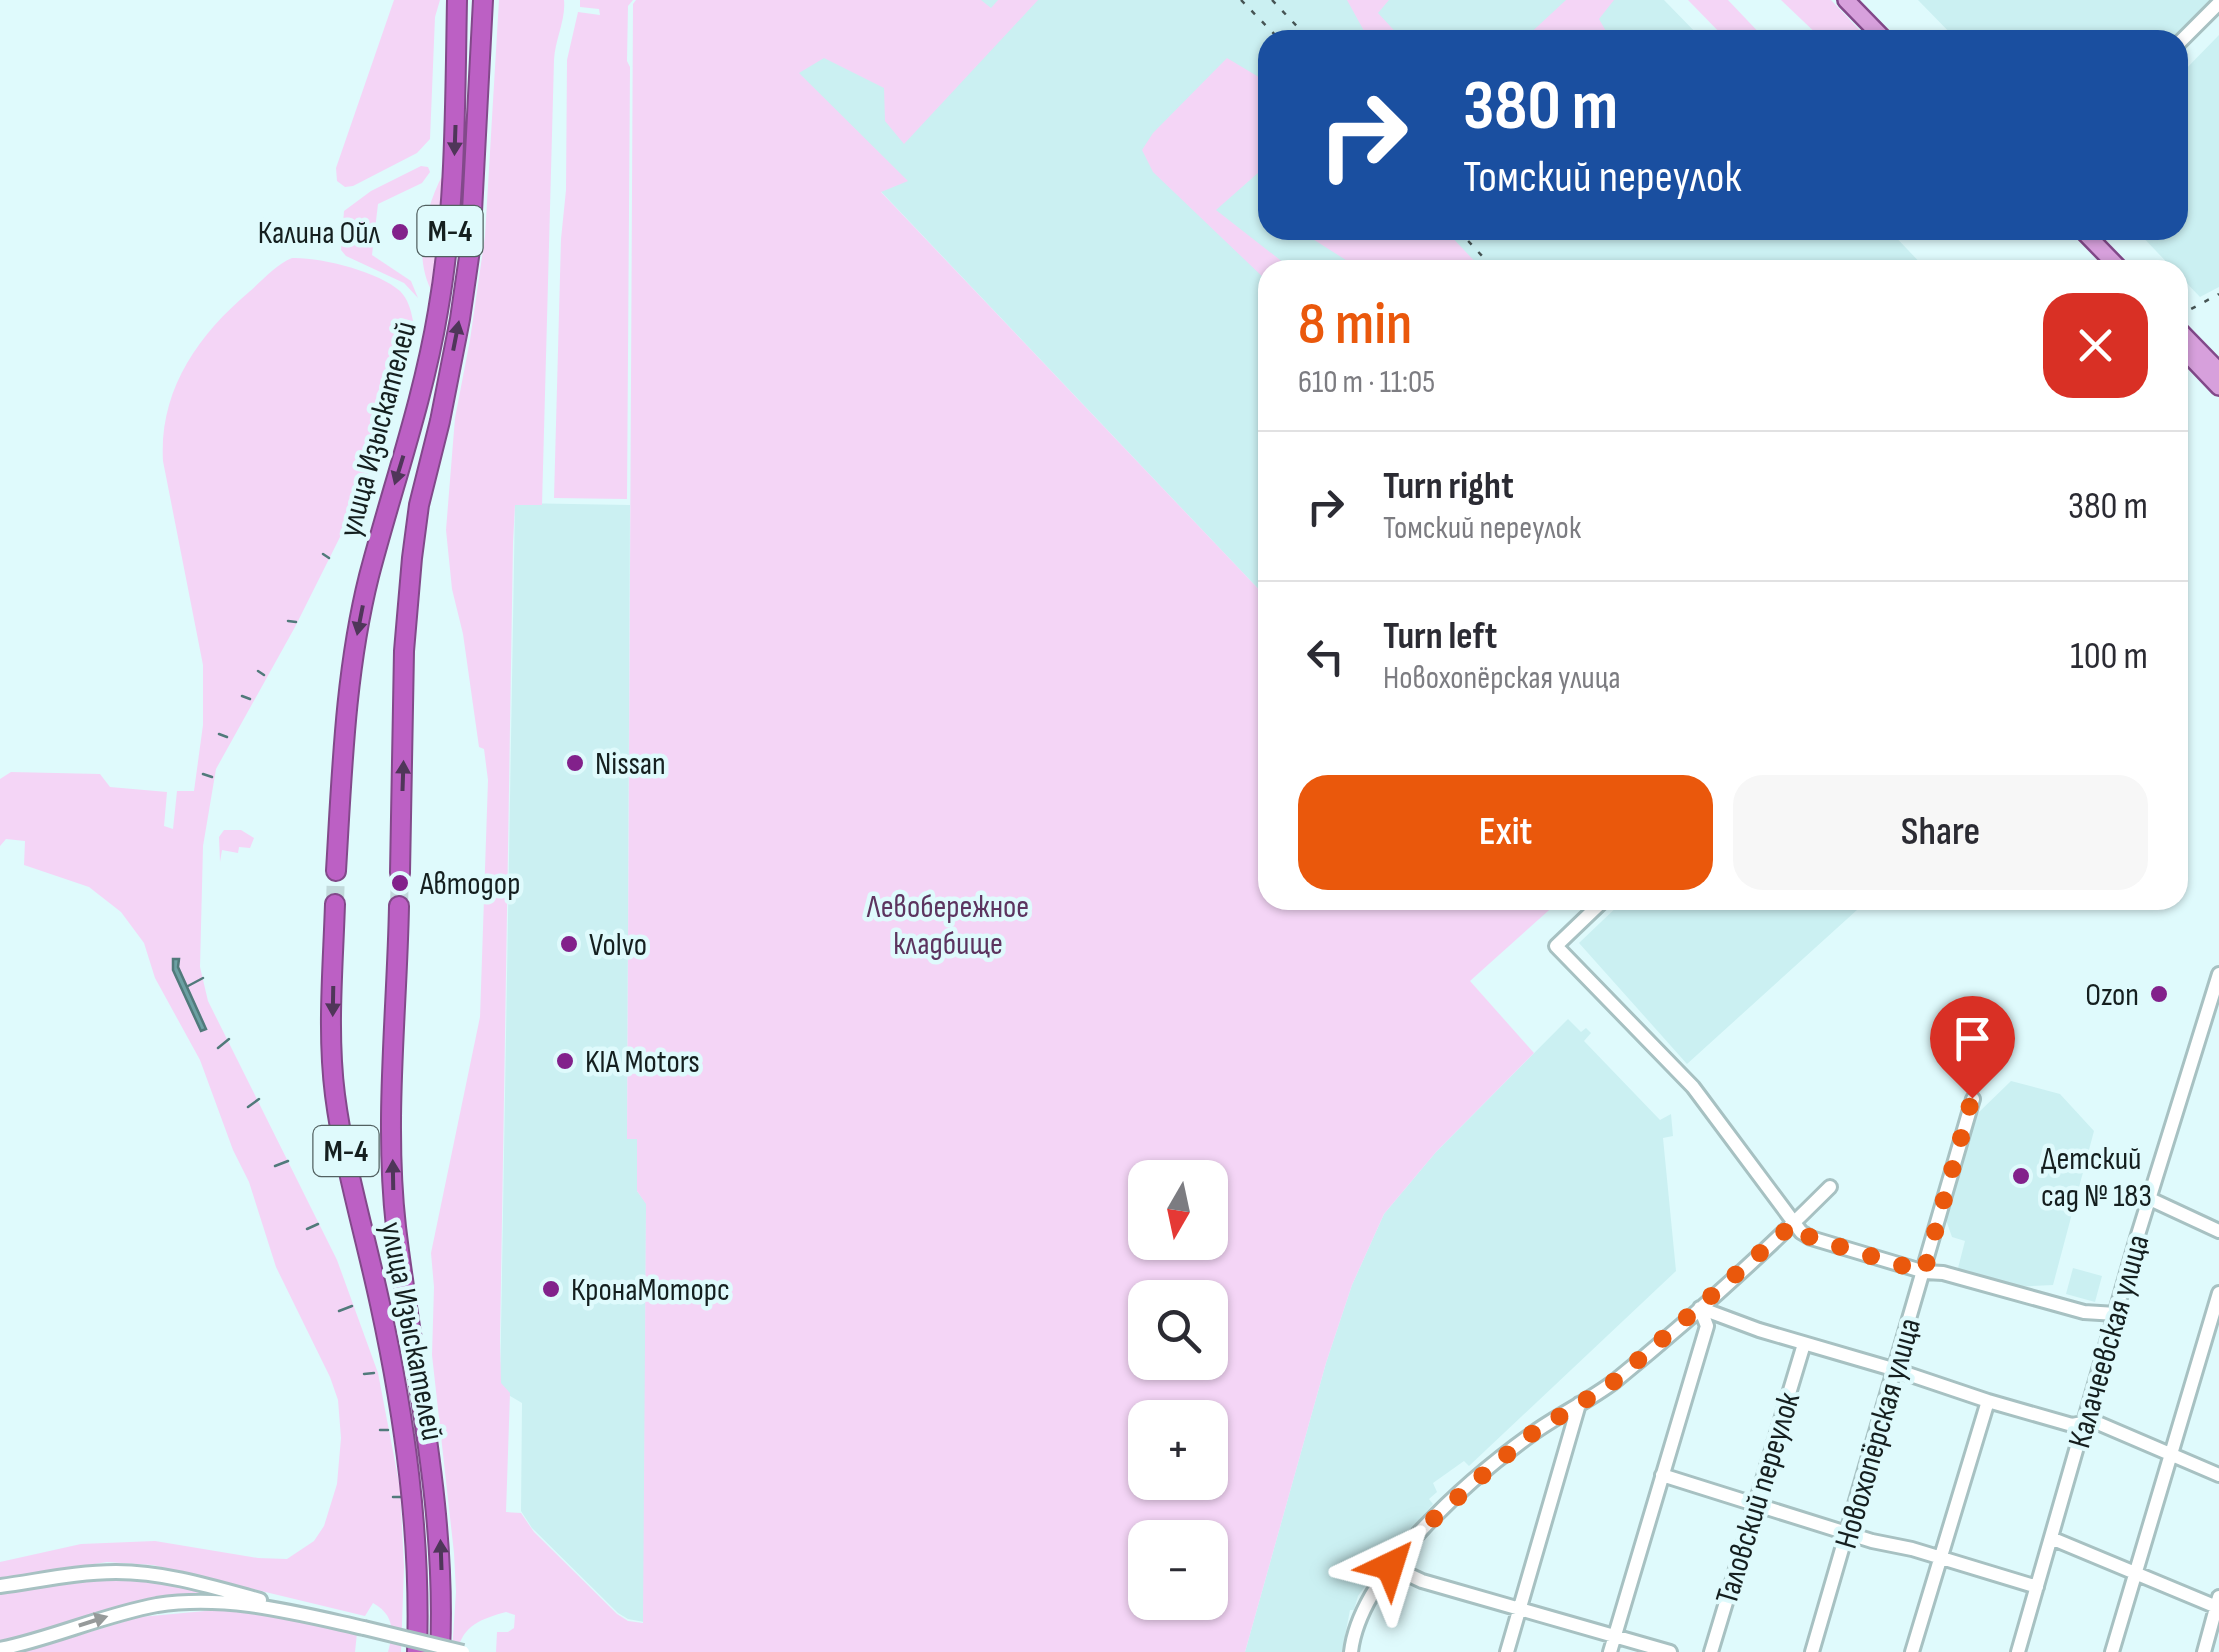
<!DOCTYPE html>
<html lang="en">
<head>
<meta charset="utf-8">
<style>
	:root { --surface:#fff; --page:#f7f7f7; --text:#2b2b33; --muted:#7c7c81; --line:#e1e1e2; --accent:#ea580c }
	body { margin:0; font-family:"Sofia Sans Condensed",sans-serif; background:var(--page); color:var(--text); height:100vh; display:flex; flex-direction:column; font-size:38px; white-space:nowrap }
	* { box-sizing:border-box; margin:0 }
	p { font-size:32px; color:var(--muted) }
	.icon { flex:none; width:55px; height:55px; fill:none; stroke:currentColor; stroke-width:2; stroke-linecap:round; stroke-linejoin:round }
	.map { position:relative; flex:1; overflow:hidden }
	.details { position:absolute; left:1258px; top:260px; width:930px; height:650px; display:flex; flex-direction:column; background:var(--surface); border-radius:30px; box-shadow:0 2px 8px #0004 }
	.details>* { flex:none }
	.top-card { position:absolute; left:1258px; top:30px; width:930px; height:210px; border-radius:30px; box-shadow:0 2px 8px #0004; background:#1a4fa0; color:#fff; overflow:hidden }
	.needle { width:65px; rotate:189deg }
	.tools { position:absolute; left:1128px; top:1160px; display:grid; gap:20px }
	.tools a { display:grid; place-items:center; width:100px; height:100px; border-radius:20px; background:var(--surface); box-shadow:0 2px 8px #0004; font-size:50px }
	.pin { position:absolute; display:grid; place-items:center; width:85px; height:85px; color:#fff; margin:-102px -42px; border-radius:50% 50% 50% 0; rotate:-45deg; box-shadow:0 0 10px #0007 }
	.pin .icon { rotate:45deg }
	.me { position:absolute; width:110px; margin:-55px; rotate:41deg; stroke-linejoin:round; filter:drop-shadow(0 0 8px #0008) }
	.turn { display:flex; align-items:center; gap:35px; height:210px; padding:0 40px; font-size:45px }
	.turn .icon { width:130px; height:130px; stroke-width:2.5 }
	.turn b { display:block; font-size:70px; line-height:85px }
	.round { display:grid; place-items:center; flex:none; width:105px; height:105px; border-radius:30px; background:var(--page) }
	.overview { display:flex; align-items:center; justify-content:space-between; height:170px; padding:0 40px }
	h1 { font-size:60px; font-weight:600; line-height:75px; color:var(--accent) }
	.button { display:flex; gap:20px; margin-top:auto; padding:20px 40px }
	.button a { flex:1; height:115px; border-radius:30px; background:var(--accent); color:#fff; font-size:40px; font-weight:600; line-height:115px; text-align:center }
	.button a+a { background:var(--page); color:var(--text) }
	ul { padding:0; list-style:none }
	li { display:flex; align-items:center; gap:30px; height:150px; padding:0 40px; border-top:2px solid var(--line) }
	li div { flex:1 }
	li b { display:block; font-size:38px }
	li em { font-style:normal }
	.map>svg:first-child { display:block }
</style>
</head>
<body>
<div class="map">
<svg width="2219" height="1652" viewBox="0 0 2219 1652">
	<rect width="100%" height="100%" fill="#dffafc"/>
	<!-- built -->
	<path fill="#cbf0f2" d="M699 0H1664L1703 40H1268V230H1889L1927 270H1268L1267 598Z
		M1918 0H2214L2174 40H1957Z
		M2219 35V287L2200 297 2136 230H2178V77Z
		M515 503 630 505 627 1138 637 1139V1191L646 1203 644 1622 628 1619 618 1613 532 1528 521 1511 522 1403 500 1390Z
		M1624 900H1868L1687 1064 1579 943Z
		M1568 1019 1581 1032 1586 1028 1591 1033 1584 1041 1660 1120 1671 1114 1673 1136 1663 1138 1676 1271 1469 1466 1464 1461 1433 1483 1437 1492 1429 1499 1433 1504 1390 1552 1358 1596 1354 1610H1350L1342 1652H1245L1326 1363 1352 1285 1384 1214 1436 1152Z
		M2011 1081 2060 1094 2094 1131 2053 1285 2013 1287 1957 1272 1965 1241 1952 1237 1946 1220 1977 1114Z
		M2073 1268 2102 1276 2095 1302 2066 1294Z"/>
	<!-- green -->
	<path fill="#f4d5f6" fill-rule="evenodd" d="M394 0H440L435 17 430 139 417 153 353 186 345 187 337 181 336 168Z
		M499 0H564C566 20 555 39 554 60L542 505H515L513 542 500 1341 501 1383 510 1393 506 1512 521 1513 534 1532 617 1614 628 1621 643 1623 646 1204 637 1191V1139H627L633 4 636 0H981L991 8 998 0H1038L904 144 885 121 884 88 824 58 799 73 908 181 881 192 1267 598 1268 900H1554L1557 903 1470 981 1534 1053 1436 1152 1384 1214 1352 1285 1326 1363 1245 1652H496L497 1632H508L514 1628 515 1615 506 1612C481 1619 463 1625 457 1652H452L456 1592 454 1553 432 1355 434 1287 431 1253 480 1017 488 780 484 749 479 747 463 634 452 589 446 530 455 418 470 340 485 236ZM1145 1178H1210V1242H1145ZM1145 1298H1210V1362H1145ZM1145 1418H1210V1482H1145ZM1145 1538H1210V1602H1145Z
		M580 0H633L628 6 627 61 630 67 627 499 554 498 561 239 566 190 567 60 578 12 600 15 599 9 580 7Z
		M1347 0H1389L1378 13 1403 40H1369Z
		M1566 0H1614L1599 19 1611 40H1523Z
		M1688 0H1728L1766 40H1727Z
		M1781 0H1831L1869 40H1823Z
		M1227 58 1267 82V165L1216 210 1293 270H1268L1267 281 1153 172 1142 150 1153 133Z
		M421 166 428 167 430 172 422 183 378 204 372 255 411 281 418 298 404 283 346 256 341 250 344 211 371 191Z
		M443 174 442 223 433 293C412 258 425 209 443 174Z
		M1309 230H1445L1483 270H1344L1349 262 1308 236Z
		M292 258C321 257 379 272 400 291 408 299 411 310 413 321L386 425 360 497 295 627 216 769 203 846 200 967 208 1001 337 1260 378 1373 400 1488 404 1567 401 1652H388C394 1630 394 1615 373 1603L365 1616 153 1565 107 1562 0 1579V1562L81 1544 155 1541 258 1558 287 1559 314 1541 324 1526 337 1484 341 1438 338 1400 330 1377 276 1267 249 1182 233 1150 200 1060 155 978 144 943 121 912 89 887 24 865 25 841 6 839 0 846V779L11 772 100 774 110 787 167 792 164 826 173 829 177 791H194L203 725V665L163 461C159 391 197 336 249 292 263 280 275 265 292 258Z
		M224 830H241L254 838 250 848 239 847 238 853 222 850 220 862 219 837Z
		M125 1575 237 1595 212 1598 0 1644V1593L77 1579Z
		M216 1610 260 1614 357 1633 355 1652H23L140 1617Z"/>
	<!-- water -->
	<path fill="#6ba1a3" stroke="#517a7b" stroke-width="2.5" d="M173 959H179L178 967 206 1029 201 1031 173 970Z"/>
	<g fill="none" stroke-linecap="round" stroke-linejoin="round">
		<!-- stream -->
		<path stroke="#517a7b" stroke-width="2.5" d="M399 323H411
			M377 423 387 422
			M354 488 361 491
			M323 554 329 558
			M288 621 296 622
			M258 671 264 675
			M242 696 250 699
			M219 734 227 737
			M203 774 212 777
			M188 986 203 978
			M218 1048 229 1039
			M248 1107 259 1099
			M275 1166 288 1161
			M307 1229 318 1224
			M339 1311 352 1306
			M364 1374 374 1373
			M380 1430H388
			M393 1497H402"/>
		<!-- highway-tunnel -->
		<path stroke="#c1d9db" stroke-width="18" stroke-dasharray="18 9" stroke-linecap="butt" d="M335 904 336 871
			M399 906 400 873"/>
		<defs>
			<path id="minor" d="M2178 44 2219 3
				M1604 900 1556 946 1693 1087 1801 1232 1811 1238 1925 1272 1943 1273 2084 1312 2116 1314
				M2150 1199 2219 1231
				M1700 1308 1759 1330 1896 1370 1988 1401 2072 1425 2093 1421 2219 1475
				M1662 1475 1872 1541 1912 1549 2037 1587
				M2051 1538 2219 1608
				M1390 1566 1422 1581 1670 1652
				M0 1586C38 1581 77 1572 116 1572 165 1572 213 1587 260 1600
				M0 1649C53 1638 103 1615 157 1605 227 1594 296 1613 364 1628
				M1351 1652C1360 1573 1469 1479 1532 1434 1558 1415 1589 1401 1615 1381 1690 1320 1762 1255 1830 1187
				M1507 1652 1579 1404
				M1610 1652 1707 1326 1700 1308
				M1711 1652 1804 1344
				M1812 1652 1973 1099
				M1912 1652 1988 1401
				M2018 1652 2137 1238 2219 974
				M2112 1652 2219 1293
				M2204 1652 2219 1597"/>
			<path id="major" d="M1846 0 1885 40
				M2082 230 2121 270
				M2178 329 2219 371
				M2178 344 2219 387"/>
			<path id="highway" d="M336 871C342 772 345 672 369 576 392 488 423 401 438 311 456 208 455 104 457 0
				M400 873 404 651 412 558 419 505 440 421 460 319 470 250 483 0
				M335 904C333 967 327 1032 335 1095 344 1165 365 1234 380 1304 405 1419 421 1534 417 1652
				M399 906C397 1012 384 1122 396 1227 413 1371 447 1506 440 1652"/>
		</defs>
		<!-- minor casing -->
		<use href="#minor" stroke="#a7c1c2" stroke-width="18"/>
		<!-- major casing -->
		<use href="#major" stroke="#82498a" stroke-width="20"/>
		<!-- highway casing -->
		<use href="#highway" stroke="#82498a" stroke-width="22"/>
		<!-- minor -->
		<use href="#minor" stroke="#fff" stroke-width="12"/>
		<!-- major -->
		<use href="#major" stroke="#d7a0dc" stroke-width="15"/>
		<!-- highway -->
		<use href="#highway" stroke="#bc60c4" stroke-width="18"/>
		<!-- rail -->
		<path stroke="#465454" stroke-width="2.5" stroke-dasharray="5 10" stroke-linecap="butt" d="M1241 0 1280 40
			M1272 0 1310 40
			M1458 230 1495 270
			M2178 316 2219 294"/>
		<defs>
			<path id="minor-bridge" d="M364 1628 463 1652"/>
		</defs>
		<!-- minor-bridge casing -->
		<use href="#minor-bridge" stroke="#a7c1c2" stroke-width="18" stroke-linecap="butt"/>
		<!-- minor-bridge -->
		<use href="#minor-bridge" stroke="#fff" stroke-width="12"/>
	</g>
	<!-- one-way arrows -->
	<defs><path id="oneway-solid" d="M-6-.8H1V-3.2L6.5 0L1 3.2V.8H-6Z" transform="scale(2.5)"/></defs>
	<g fill="#4f3659">
		<use href="#oneway-solid" transform="translate(455 140) rotate(92)"/>
		<use href="#oneway-solid" transform="translate(456 336) rotate(-79)"/>
		<use href="#oneway-solid" transform="translate(399 470) rotate(107)"/>
		<use href="#oneway-solid" transform="translate(360 620) rotate(101)"/>
		<use href="#oneway-solid" transform="translate(403 776) rotate(-88)"/>
		<use href="#oneway-solid" transform="translate(333 1001) rotate(91)"/>
		<use href="#oneway-solid" transform="translate(393 1175) rotate(-91)"/>
		<use href="#oneway-solid" transform="translate(441 1555) rotate(-92)"/>
	</g>
	<use fill="#969a9a" href="#oneway-solid" transform="translate(93 1621) rotate(-18)"/>
	<g fill="none" stroke-linecap="round" stroke-linejoin="round">
		<!-- route -->
		<path stroke="#ea580c" stroke-width="18" stroke-dasharray="0 32.4" d="M1390 1566 1427 1525 1477 1480 1530 1435 1611 1384 1793 1224 1811 1238 1924 1272 1972 1098"/>
	</g>
	<!-- markers -->
	<g fill="#82218b" stroke="#dffafc" stroke-width="4">
		<circle cx="400" cy="232" r="10"/>
		<circle cx="575" cy="763" r="10"/>
		<circle cx="400" cy="883" r="10"/>
		<circle cx="569" cy="944" r="10"/>
		<circle cx="2159" cy="994" r="10"/>
		<circle cx="565" cy="1061" r="10"/>
		<circle cx="2021" cy="1176" r="10"/>
		<circle cx="551" cy="1289" r="10"/>
	</g>
	<g text-anchor="middle" stroke-width="9" stroke-linejoin="round" paint-order="stroke">
		<!-- shield labels -->
		<g fill="#dffafc" stroke="#526161" stroke-width="2.5">
			<rect x="417.5" y="206" width="65" height="50" rx="8"/>
			<rect x="313.5" y="1126" width="65" height="50" rx="8"/>
		</g>
		<g font-size="30" font-weight="bold" fill="#151f1f">
			<text x="450" y="241">М-4</text>
			<text x="346" y="1161">М-4</text>
		</g>
		<!-- poi labels -->
		<g font-size="32" fill="#151f1f" stroke="#dffafc" text-anchor="start">
			<text x="380" y="243" text-anchor="end">Калина Ойл</text>
			<text x="595" y="774">Nissan</text>
			<text x="420" y="894">Автодор</text>
			<text x="589" y="955">Volvo</text>
			<text x="2139" y="1005" text-anchor="end">Ozon</text>
			<text x="585" y="1072">KIA Motors</text>
			<text x="2041" y="1169">Детский<tspan x="2041" dy="37">сад № 183</tspan></text>
			<text x="571" y="1300">КронаМоторс</text>
		</g>
		<!-- street labels -->
		<g font-size="32" fill="#151f1f" stroke="#dffafc">
			<text transform="translate(377 429) rotate(-75)" y="11">улица Изыскателей</text>
			<text transform="translate(413 1331) rotate(79)" y="11">улица Изыскателей</text>
			<text transform="translate(2108 1341) rotate(-74)" y="11">Калачеевская улица</text>
			<text transform="translate(1877 1433) rotate(-74)" y="11">Новохопёрская улица</text>
			<text transform="translate(1757 1498) rotate(-73)" y="11">Таловский переулок</text>
		</g>
		<!-- park labels -->
		<g font-size="32" fill="#5c345f" stroke="#dffafc">
			<text x="948" y="917">Левобережное<tspan x="948" dy="37">кладбище</tspan></text>
		</g>
	</g>
</svg>
<div class="tools">
<a><svg class="needle" viewBox="-14 -14 28 28"><path d="M0-13l5 13h-10z" fill="#e53935"/><path d="M0 13l5-13h-10z" fill="#7c7c81"/></svg></a>
<a><svg class="icon" aria-label="search" viewBox="0 0 24 24"><circle cx="10" cy="10" r="6"/><path d="M15 15l6 6"/></svg></a>
<a>+</a>
<a>−</a>
</div>
<div class="pin" style="left:1972px;top:1098px;background:#d93025"><svg class="icon" aria-label="arrive" viewBox="0 0 24 24"><path d="M6 21V4h12l-3 4 3 4H6"/></svg></div>
<svg class="me" style="left:1390px;top:1566px" viewBox="-20 -20 40 40"><path d="M0-17L14 15 0 8-14 15z" fill="#ea580c" stroke="#fff" stroke-width="4"/></svg>
<div class="top-card">
<div class="turn"><svg class="icon" aria-label="right" viewBox="0 0 24 24"><path d="M7 20v-9h11M14 6l5 5-5 5"/></svg><div><b>380 m</b>Томский переулок</div></div>
</div>
<section class="details">
<div class="overview"><div><h1>8 min</h1><p>610 m · 11:05</p></div><a class="round" style="background:#d93025;color:#fff"><svg class="icon" aria-label="close" viewBox="0 0 24 24"><path d="M6 6l12 12M18 6L6 18"/></svg></a></div>
<ul>
<li><svg class="icon" aria-label="right" viewBox="0 0 24 24"><path d="M7 20v-9h11M14 6l5 5-5 5"/></svg><div><b>Turn right</b><p>Томский переулок</p></div><em>380 m</em></li>
<li><svg class="icon" aria-label="left" viewBox="0 0 24 24"><path d="M17 20v-9H6M10 6l-5 5 5 5"/></svg><div><b>Turn left</b><p>Новохопёрская улица</p></div><em>100 m</em></li>
</ul>
<div class="button"><a>Exit</a><a>Share</a></div>
</section>
</div>
</body>
</html>
